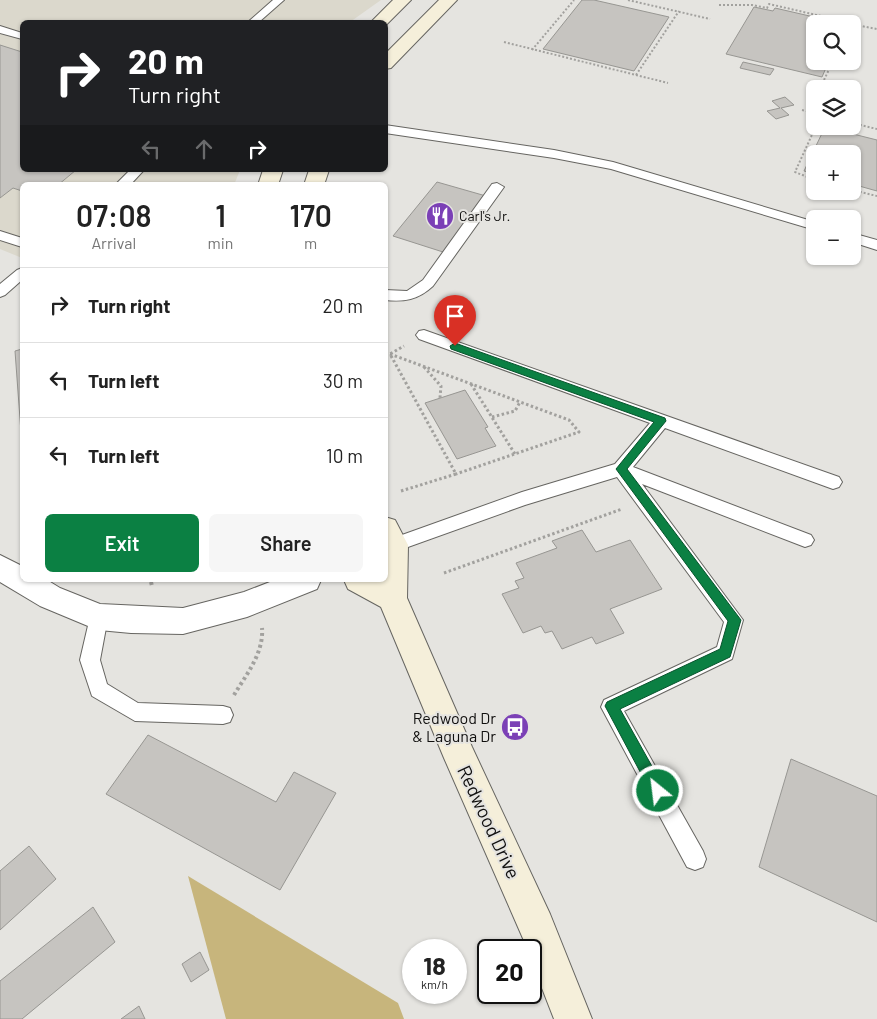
<!DOCTYPE html>
<html lang="en">
<head>
<meta charset="utf-8">
<style>
	:root { --surface:#fff; --page:#f6f6f6; --text:#222; --muted:#767676; --line:#e0e0e0; --accent:#0b8043 }
	body { margin:0; font-family:Barlow,sans-serif; background:var(--page); color:var(--text); height:100vh; display:flex; flex-direction:column; font-size:19px; white-space:nowrap }
	* { box-sizing:border-box; margin:0 }
	p { font-size:16px; color:var(--muted) }
	.icon { flex:none; width:28px; height:28px; fill:none; stroke:currentColor; stroke-width:2; stroke-linecap:round; stroke-linejoin:round }
	.map { position:relative; flex:1; overflow:hidden }
	.sheet { position:absolute; left:20px; top:182px; width:368px; height:400px; display:flex; flex-direction:column; background:var(--surface); border-radius:8px; box-shadow:0 1px 4px #0004 }
	.sheet>* { flex:none }
	.hud { position:absolute; left:20px; top:20px; width:368px; height:152px; border-radius:8px; box-shadow:0 1px 4px #0004; background:#202124; color:#fff; overflow:hidden }
	.buttons { position:absolute; left:806px; top:15px; display:grid; gap:10px }
	.buttons a { display:grid; place-items:center; width:55px; height:55px; border-radius:8px; background:var(--surface); box-shadow:0 1px 4px #0004; font-size:25px }
	.speed { position:absolute; left:402px; top:939px; display:flex; gap:10px; font-size:25px; font-weight:700; text-align:center }
	.speed>* { display:grid; place-content:center; width:65px; height:65px; border-radius:50%; background:var(--surface); box-shadow:0 1px 4px #0004; line-height:1 }
	.speed small { font-size:12px; font-weight:400 }
	.speed .limit { border:2px solid #111; border-radius:8px; background:#fff; color:#111 }
	.pin { position:absolute; display:grid; place-items:center; width:42px; height:42px; color:#fff; margin:-51px -21px; border-radius:50% 50% 50% 0; rotate:-45deg; box-shadow:0 0 5px #0007 }
	.pin .icon { rotate:45deg }
	.me { position:absolute; width:55px; margin:-28px; rotate:331deg; stroke-linejoin:round; filter:drop-shadow(0 0 4px #0008) }
	.turn { display:flex; align-items:center; gap:18px; height:105px; padding:0 25px; font-size:22px }
	.turn .icon { width:65px; height:65px; stroke-width:2.5 }
	.turn b { display:block; font-size:35px; line-height:42px }
	.lanes { display:flex; align-items:center; height:48px; padding:0 25px; background:#0003; justify-content:center; gap:25px; direction:ltr }
	.lanes .off { opacity:.35 }
	.eta { display:flex; justify-content:space-evenly; align-items:center; height:85px; text-align:center }
	.eta b { font-size:30px; font-weight:600; line-height:35px }
	.action { display:flex; gap:10px; margin-top:auto; padding:10px 25px }
	.action a { flex:1; height:58px; border-radius:8px; background:var(--accent); color:#fff; font-size:20px; font-weight:600; line-height:58px; text-align:center }
	.action a+a { background:var(--page); color:var(--text) }
	ul { padding:0; list-style:none }
	li { display:flex; align-items:center; gap:15px; height:75px; padding:0 25px; border-top:1px solid var(--line) }
	li div { flex:1 }
	li b { display:block; font-size:19px }
	li em { font-style:normal }
	.map>svg:first-child { display:block }
</style>
</head>
<body>
<div class="map">
<svg width="877" height="1019" viewBox="0 0 877 1019">
	<rect width="100%" height="100%" fill="#e5e4e0"/>
	<!-- built -->
	<path fill="#dbd8cc" d="M0 0H381L350 22H22V170H240L234 185H22V258L0 249Z"/>
	<!-- green -->
	<path fill="#c7b57c" d="M188 876 398 1003 404 1019H226Z"/>
	<!-- building -->
	<path fill="#c6c4c0" stroke="#979692" d="M582 0H594L669 17 634 71 543 49Z
		M754 7 773 11 775 8 827 20 825 23 829 24H815V61H829L822 77 726 54Z
		M0 45 22 52V170H76L58 185H22V191L13 188 0 198Z
		M743 62 774 69 770 75 740 68Z
		M785 97 794 105 781 108 789 115 776 119 767 111 780 108 772 101Z
		M825 127 877 140V191L852 184V154H815V174L804 171Z
		M437 182 486 196 443 252 393 236Z
		M22 349V446L15 351Z
		M465 390 488 427 485 428 496 446 457 459 425 403Z
		M582 530 596 552 630 540 662 589 610 609 624 633 596 644 592 637 562 649 552 631 545 633 541 626 523 633 502 594 519 588 515 581 524 578 516 563 557 548 552 541Z
		M148 735 276 802 294 772 336 793 280 890 106 794Z
		M791 759 877 796V922L759 867Z
		M29 846 56 879 0 930V871Z
		M93 907 115 942 22 1019H0V981Z
		M200 952 209 970 191 982 182 964Z
		M139 1006 145 1019H121Z"/>
	<g fill="none" stroke-linecap="round" stroke-linejoin="round">
		<defs>
			<path id="lane" d="M273 0H284L259 22H248Z
				M0 26 22 33V39L0 33Z
				M385 125 554 150 613 162 815 222V230L611 169 554 158 385 133Z
				M130 170H144L130 185H115Z
				M497 183 504 187 433 286C418 300 404 302 385 300V290L407 291 423 280 492 184Z
				M0 231 22 238V247L0 240Z
				M852 233 877 240V250L852 242Z
				M22 268V280L5 295 0 297V284L17 270Z
				M424 330 839 477 842 482 839 487 833 489 665 428 633 467 811 535 814 540 811 545 805 547 642 484 743 620 732 659 624 711 703 851 706 859 703 867 695 870 687 867 601 707 604 700 717 647 724 622 617 477 525 505 394 552 388 550 385 545 388 540 522 492 615 464 650 423 419 339 416 335 419 331Z
				M99 609 106 611 108 617 100 660 107 684 138 703 223 706 230 708 233 715 230 722 223 724 135 721 92 696 80 660 90 617 92 611Z"/>
			<path id="street" d="M0 555 22 566V580H47L60 588 100 604 183 608 244 592 275 580H321L317 589 247 617 183 634 131 633 99 630 88 626 40 606 0 582Z"/>
			<path id="secondary" d="M393 0H411L385 26V22H371Z
				M439 0H457L391 68 385 69V54Z
				M263 170H283L278 185H258Z
				M309 170H329L324 185H304Z
				M385 517 395 520 408 545 407 598 472 747 550 914 592 1019H554L531 960V950H528L444 758 381 607 348 589 344 580H385Z"/>
		</defs>
		<!-- lane casing -->
		<use href="#lane" stroke="#666561" stroke-width="2"/>
		<!-- street casing -->
		<use href="#street" stroke="#666561" stroke-width="2"/>
		<!-- secondary casing -->
		<use href="#secondary" stroke="#666561" stroke-width="2"/>
		<!-- path-far2 -->
		<path stroke="#a2a19e" stroke-width="2" stroke-dasharray="2 2" stroke-linecap="butt" d="M628 0 710 19
			M719 5H752L767 8 769 4 851 23
			M851 24 877 29
			M504 42 668 83
			M532 50 574 0
			M636 75 679 11
			M824 80 833 61
			M802 110 815 113
			M852 123 877 129
			M815 180 795 172 816 126
			M852 190 877 196"/>
		<!-- path-far1 -->
		<path stroke="#a2a19e" stroke-width="3" stroke-dasharray="2.5 2.5" stroke-linecap="butt" d="M390 354 569 420 579 432 456 474
			M424 367 441 386 440 398
			M471 384 515 454
			M492 417 515 411 520 402
			M401 491 456 474 390 354 404 346
			M444 573 622 509
			M151 580 152 584"/>
		<!-- path -->
		<path stroke="#a2a19e" stroke-width="4" stroke-dasharray="3 3" stroke-linecap="butt" d="M151 582 152 586
			M234 695C246 675 264 653 262 628"/>
		<!-- lane -->
		<use href="#lane" fill="#fff" fill-rule="evenodd"/>
		<!-- street -->
		<use href="#street" fill="#fff" fill-rule="evenodd"/>
		<!-- secondary -->
		<use href="#secondary" fill="#f5efda" fill-rule="evenodd"/>
	</g>
	<!-- route -->
	<path fill="#0b8043" stroke="#07532c" d="M455 343 665 418 666 421 627 469 741 620 730 657 620 709 663 786 665 791 663 796 658 798 653 796 605 706 607 702 720 649 728 621 616 469 654 422 451 349 450 346Z"/>
	<!-- icons -->
	<defs>
		<symbol id="restaurant-disc" viewBox="-11 -11 22 22"><circle r="9.5" fill="#7b40b6" stroke="#e5e4e0"/><path d="M-5-6h1v4h1v-4h1v4h1v-4h1v5L-1.5 .5V6h-2V.5L-5-1ZM5-6V6H3V1.5H1.5Q1.5-4 5-6Z" fill="#fff"/></symbol>
		<symbol id="bus-disc" viewBox="-11 -11 22 22"><circle r="9.5" fill="#7b40b6" stroke="#e5e4e0"/><path d="M-5-6H5V4H4V6H2V4H-2V6H-4V4H-5ZM-3.5-4V0h7V-4ZM-3.5 1.2v1.5H-2V1.2ZM2 1.2v1.5H3.5V1.2Z" fill="#fff"/></symbol>
	</defs>
	<g fill-rule="evenodd">
		<use href="#restaurant-disc" x="424" y="200" width="32" height="32"/>
		<use href="#bus-disc" x="499" y="711" width="32" height="32"/>
	</g>
	<g text-anchor="middle" stroke-width="4" stroke-linejoin="round" paint-order="stroke">
		<!-- far-poi labels -->
		<g font-size="14" fill="#100f0e" stroke="#e5e4e0" text-anchor="start">
			<text x="459" y="221">Carl's Jr.</text>
		</g>
		<!-- poi labels -->
		<g font-size="16" fill="#100f0e" stroke="#e5e4e0" text-anchor="end">
			<text x="496" y="724">Redwood Dr<tspan x="496" dy="18">&amp; Laguna Dr</tspan></text>
		</g>
		<!-- near-street labels -->
		<g font-size="19" fill="#100f0e" stroke="#e5e4e0">
			<text transform="translate(489 822) rotate(65)" y="7">Redwood Drive</text>
		</g>
	</g>
</svg>
<div class="buttons">
<a><svg class="icon" aria-label="search" viewBox="0 0 24 24"><circle cx="10" cy="10" r="6"/><path d="M15 15l6 6"/></svg></a>
<a><svg class="icon" aria-label="layers" viewBox="0 0 24 24"><path d="M12 4l9 5-9 5-9-5zM3 14l9 5 9-5"/></svg></a>
<a>+</a>
<a>−</a>
</div>
<div class="speed"><div>18<small>km/h</small></div><div class="limit">20</div></div>
<div class="pin" style="left:455px;top:346px;background:#d93025"><svg class="icon" aria-label="arrive" viewBox="0 0 24 24"><path d="M6 21V4h12l-3 4 3 4H6"/></svg></div>
<svg class="me" style="left:658px;top:791px" viewBox="-20 -20 40 40"><circle r="17" fill="#0b8043" stroke="#fff" stroke-width="3"/><path d="M0-11L8 9 0 5-8 9z" fill="#fff"/></svg>
<div class="hud">
<div class="turn"><svg class="icon" aria-label="right" viewBox="0 0 24 24"><path d="M7 20v-9h11M14 6l5 5-5 5"/></svg><div><b>20 m</b>Turn right</div></div>
<div class="lanes"><svg class="icon off" aria-label="left" viewBox="0 0 24 24"><path d="M17 20v-9H6M10 6l-5 5 5 5"/></svg><svg class="icon off" aria-label="ahead" viewBox="0 0 24 24"><path d="M12 20V5M6 11l6-6 6 6"/></svg><svg class="icon" aria-label="right" viewBox="0 0 24 24"><path d="M7 20v-9h11M14 6l5 5-5 5"/></svg></div>
</div>
<section class="sheet">
<div class="eta">
<div><b>07:08</b><p>Arrival</p></div>
<div><b>1</b><p>min</p></div>
<div><b>170</b><p>m</p></div>
</div>
<ul>
<li><svg class="icon" aria-label="right" viewBox="0 0 24 24"><path d="M7 20v-9h11M14 6l5 5-5 5"/></svg><div><b>Turn right</b></div><em>20 m</em></li>
<li><svg class="icon" aria-label="left" viewBox="0 0 24 24"><path d="M17 20v-9H6M10 6l-5 5 5 5"/></svg><div><b>Turn left</b></div><em>30 m</em></li>
<li><svg class="icon" aria-label="left" viewBox="0 0 24 24"><path d="M17 20v-9H6M10 6l-5 5 5 5"/></svg><div><b>Turn left</b></div><em>10 m</em></li>
</ul>
<div class="action"><a>Exit</a><a>Share</a></div>
</section>
</div>
</body>
</html>
